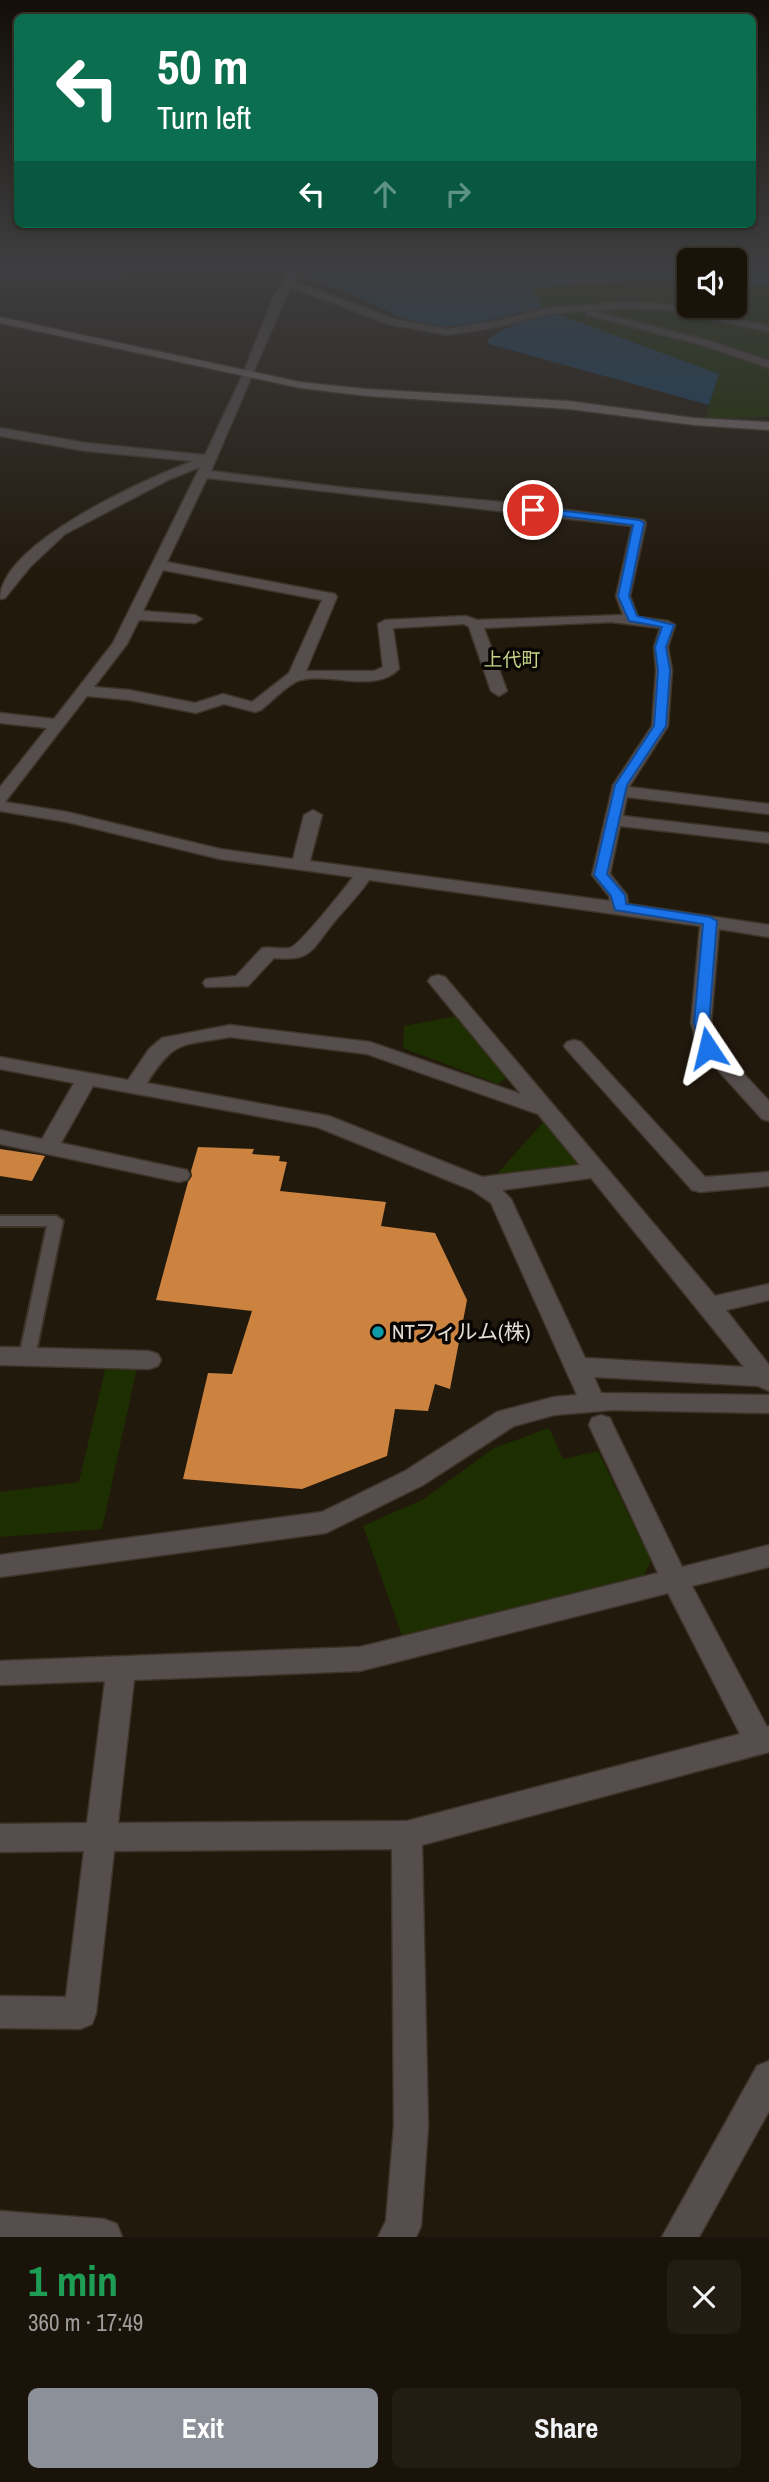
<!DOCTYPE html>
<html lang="en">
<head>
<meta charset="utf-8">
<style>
	:root { --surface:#1a130a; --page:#231c13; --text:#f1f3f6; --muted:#9f9e9c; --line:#38322b; --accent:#8c9099 }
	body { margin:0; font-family:"Archivo Narrow","Noto Sans JP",sans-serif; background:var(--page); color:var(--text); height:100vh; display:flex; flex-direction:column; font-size:26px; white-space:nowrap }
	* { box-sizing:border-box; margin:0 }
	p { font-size:23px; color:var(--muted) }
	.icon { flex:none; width:38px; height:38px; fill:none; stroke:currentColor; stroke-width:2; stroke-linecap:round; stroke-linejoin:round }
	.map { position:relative; height:2237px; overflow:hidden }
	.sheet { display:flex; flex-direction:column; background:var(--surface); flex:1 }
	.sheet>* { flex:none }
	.banner { position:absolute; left:14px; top:14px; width:742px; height:214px; border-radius:10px; box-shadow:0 2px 5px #0004,0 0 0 2px var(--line); background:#0b6e4f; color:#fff; overflow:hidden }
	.buttons { position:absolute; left:677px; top:248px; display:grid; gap:14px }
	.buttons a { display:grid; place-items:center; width:70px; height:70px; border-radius:10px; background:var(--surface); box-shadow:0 2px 5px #0004,0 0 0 2px var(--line); font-size:35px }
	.pin { position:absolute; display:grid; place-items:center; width:60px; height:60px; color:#fff; margin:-30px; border:4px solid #fff; border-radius:50%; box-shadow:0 2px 7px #0007 }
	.me { position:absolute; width:77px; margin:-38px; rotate:350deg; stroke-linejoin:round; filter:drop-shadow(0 0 5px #0008) }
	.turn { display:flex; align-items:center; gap:24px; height:147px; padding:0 28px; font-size:32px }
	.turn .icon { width:91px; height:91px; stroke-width:2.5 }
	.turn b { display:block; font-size:49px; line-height:60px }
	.lanes { display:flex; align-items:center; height:66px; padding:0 28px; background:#0003; justify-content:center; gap:35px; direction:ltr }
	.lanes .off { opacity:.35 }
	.round { display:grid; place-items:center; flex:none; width:74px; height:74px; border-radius:10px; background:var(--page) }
	.summary { display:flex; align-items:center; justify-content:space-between; height:119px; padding:0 28px }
	h1 { font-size:42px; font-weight:800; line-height:52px; color:#1e9e55 }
	.button { display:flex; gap:14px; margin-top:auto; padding:14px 28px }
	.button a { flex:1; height:80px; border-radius:10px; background:var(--accent); color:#fff; font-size:28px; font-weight:800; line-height:80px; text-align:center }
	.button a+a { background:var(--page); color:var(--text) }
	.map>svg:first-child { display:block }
</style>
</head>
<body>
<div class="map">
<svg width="769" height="2237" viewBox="0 0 769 2237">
	<rect width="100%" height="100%" fill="#22190d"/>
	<!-- green -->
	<path fill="#1d2f00" d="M660 279 689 280 690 306H735V282L769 286V417L705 419 718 374 541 308 532 288 568 284Z
		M457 1016 509 1076 498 1084 403 1048 404 1026Z
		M548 1117 588 1168 496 1175Z
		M106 1366 137 1367 102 1529 0 1537V1492L79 1482Z
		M549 1428 563 1459 598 1451 651 1561 644 1575 402 1635 363 1526 424 1499 494 1448Z"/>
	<!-- water -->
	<path fill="#174263" d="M0 264H253L232 267H163L122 274H0Z
		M313 264H689L690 280 568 284 533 288 541 308 476 323 445 327 404 319 343 290 304 279Z
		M735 264H769V286L735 282Z
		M557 314 719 374 709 405 489 344 487 340C506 325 533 316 557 314Z"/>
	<!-- building -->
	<path fill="#cc8340" d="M198 1147 254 1149 252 1154 280 1156 279 1161 287 1162 280 1191 386 1202 381 1226 435 1233 467 1300 450 1389 435 1384 428 1411 395 1409 387 1456 302 1489 183 1479 208 1373 232 1374 252 1311 156 1300 188 1182 192 1176 191 1171Z
		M0 1149 40 1155 45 1156 32 1181 0 1176Z"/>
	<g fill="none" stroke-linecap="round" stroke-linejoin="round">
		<defs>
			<path id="lane" d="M0 1216H56L63 1221 35 1357 33 1361H21L19 1357 47 1226H0Z"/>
			<path id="street" d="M294 264H304L293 281 394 319 447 329 497 321 547 308 623 302 668 304 769 326V332L668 310 623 308 593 311 710 341 769 361V368L702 345 586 315V311L547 314 498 327 447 335 388 324 290 287 211 471 347 488 514 503 644 520 646 523 630 596 638 617 668 621 675 625 668 647 672 670 668 726 629 787 769 804V814L627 797 623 816 769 833V843L620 826 610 874 627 895 628 904 769 925V937L719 929 711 1023 718 1046 769 1101V1121L762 1119 698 1048 691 1023 700 926 369 880C358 897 343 910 331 926 310 952 311 961 274 958L248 986 206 987 203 983 206 979 236 976 262 948C272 946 281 950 290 948 299 946 345 888 353 877L220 859 67 822 0 811V787L47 728 0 723V713L54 719 113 643 200 467 170 479 65 534 30 567 5 598 0 599C0 543 146 479 193 461L86 451 0 436V428L86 443 205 455 243 374 273 298ZM207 478 632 526 616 596 623 615 477 620 466 616 385 620 378 624 383 667 374 671H306L337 597 335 594 167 562ZM163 570 322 600 289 673 252 702 223 694 195 703 129 690 94 687 127 644 139 620 195 623 202 619 195 615 143 611ZM611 622 660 628 654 647 656 670 652 726 613 785 592 875 609 896 610 901 310 861 322 815 313 810 304 815 293 859 220 849 67 812 5 802 87 696 129 700 196 713 224 704 255 712 261 710C270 703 290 682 301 680 330 672 375 694 399 669L393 628 464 624 469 627 491 691 499 696 507 691 484 628Z
				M438 975 445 977 715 1296 769 1284V1300L726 1310 769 1365V1391L758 1386 594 1377 601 1393 769 1395V1413L613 1410 554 1415 514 1426 423 1485 326 1533 0 1577V1555L322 1512 405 1471 497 1412 554 1397 577 1395 491 1203 472 1190 317 1127 93 1086 61 1143 187 1170 190 1175 187 1180 179 1182 0 1144V1130L42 1139 74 1083 0 1069V1057L128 1080 149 1049 162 1038 230 1025 370 1042 521 1094 431 985 428 981 431 977ZM230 1037 367 1054 538 1114 580 1165 482 1177 329 1116 147 1083C175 1039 181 1046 230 1037ZM591 1178 744 1367 585 1358 511 1199 502 1190Z
				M574 1040 581 1042 705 1177 769 1172V1186L700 1192 692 1190 567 1050 564 1046 567 1042Z
				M0 1347 149 1351 158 1354 161 1360 158 1366 149 1369 0 1365Z
				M601 1415 610 1418 613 1425 682 1567 769 1545V1567L692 1586 767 1727 769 1726V1752L422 1845 428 2126 421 2226 416 2237H378L386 2221 394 2126 392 1849 114 1851 96 2013 92 2024 80 2029 0 2028V1996L66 1997 84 1851 0 1852V1824L87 1823 105 1681 0 1685V1661L360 1647 658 1573 589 1425 592 1418ZM668 1593 740 1734 407 1821 118 1823 134 1680 360 1671Z
				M769 2061V2111L699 2237H662L757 2066Z
				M0 2211 104 2219 117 2224 122 2237H0Z"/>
			<path id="secondary" d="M0 317 300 382 367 389 569 401 694 418 769 422V430L694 425 569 409 367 396 300 388 0 323Z"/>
		</defs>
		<!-- lane casing -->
		<use href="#lane" stroke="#3d3529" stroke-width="4"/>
		<!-- street casing -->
		<use href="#street" stroke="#3d3529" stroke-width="3"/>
		<!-- secondary casing -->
		<use href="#secondary" stroke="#3d3529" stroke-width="3"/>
		<!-- lane -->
		<use href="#lane" fill="#564e4d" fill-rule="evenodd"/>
		<!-- street -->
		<use href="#street" fill="#564e4d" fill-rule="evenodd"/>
		<!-- secondary -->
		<use href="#secondary" fill="#786b69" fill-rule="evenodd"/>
	</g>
	<!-- sky -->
	<linearGradient id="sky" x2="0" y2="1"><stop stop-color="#130e07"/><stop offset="0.46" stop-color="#3e3e40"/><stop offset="1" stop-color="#3e3e40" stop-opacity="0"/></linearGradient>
	<rect width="769" height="577" fill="url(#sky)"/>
	<!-- route -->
	<path fill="#1a73e8" stroke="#114b97" stroke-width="2" d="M533 507 639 520 644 523 629 596 637 616 674 625 666 647 670 670 666 726 627 785 607 874 625 895 626 904 710 917 717 921 709 1023 716 1048 713 1051H703L694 1023 703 924 615 910 611 896 594 875 615 785 654 726 658 670 655 647 662 627 629 621 618 596 633 525 530 512V508Z"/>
	<!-- markers -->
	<circle fill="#0f9aa8" stroke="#080502" stroke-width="2.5" cx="378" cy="1332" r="7"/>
	<g text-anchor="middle" stroke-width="7" stroke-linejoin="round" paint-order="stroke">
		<!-- far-neighbourhood labels -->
		<g font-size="19" fill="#c5d488" stroke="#080502">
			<text x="512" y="666">上代町</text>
		</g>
		<!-- poi labels -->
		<g font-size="21" fill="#e4ded6" stroke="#080502" text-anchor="start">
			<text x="392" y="1339">NTフィルム(株)</text>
		</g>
	</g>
</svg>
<div class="buttons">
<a><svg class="icon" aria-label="sound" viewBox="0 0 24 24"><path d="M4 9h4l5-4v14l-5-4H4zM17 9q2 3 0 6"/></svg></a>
</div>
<div class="pin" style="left:533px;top:510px;background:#d93025"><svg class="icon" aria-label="arrive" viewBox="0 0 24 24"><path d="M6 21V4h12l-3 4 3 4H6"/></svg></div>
<svg class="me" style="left:708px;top:1048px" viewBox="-20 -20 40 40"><path d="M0-17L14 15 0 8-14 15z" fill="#1a73e8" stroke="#fff" stroke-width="4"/></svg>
<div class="banner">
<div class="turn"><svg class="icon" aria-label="left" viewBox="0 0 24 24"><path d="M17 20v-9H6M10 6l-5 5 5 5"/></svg><div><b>50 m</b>Turn left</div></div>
<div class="lanes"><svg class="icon" aria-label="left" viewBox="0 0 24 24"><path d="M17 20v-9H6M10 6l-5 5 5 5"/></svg><svg class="icon off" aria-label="ahead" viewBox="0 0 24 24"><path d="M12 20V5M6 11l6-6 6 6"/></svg><svg class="icon off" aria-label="right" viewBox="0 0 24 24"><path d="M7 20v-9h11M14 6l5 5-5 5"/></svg></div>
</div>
</div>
<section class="sheet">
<div class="summary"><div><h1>1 min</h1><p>360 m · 17:49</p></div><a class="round"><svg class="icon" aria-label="close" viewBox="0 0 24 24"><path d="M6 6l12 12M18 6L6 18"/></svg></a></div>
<div class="button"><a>Exit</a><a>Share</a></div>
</section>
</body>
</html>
